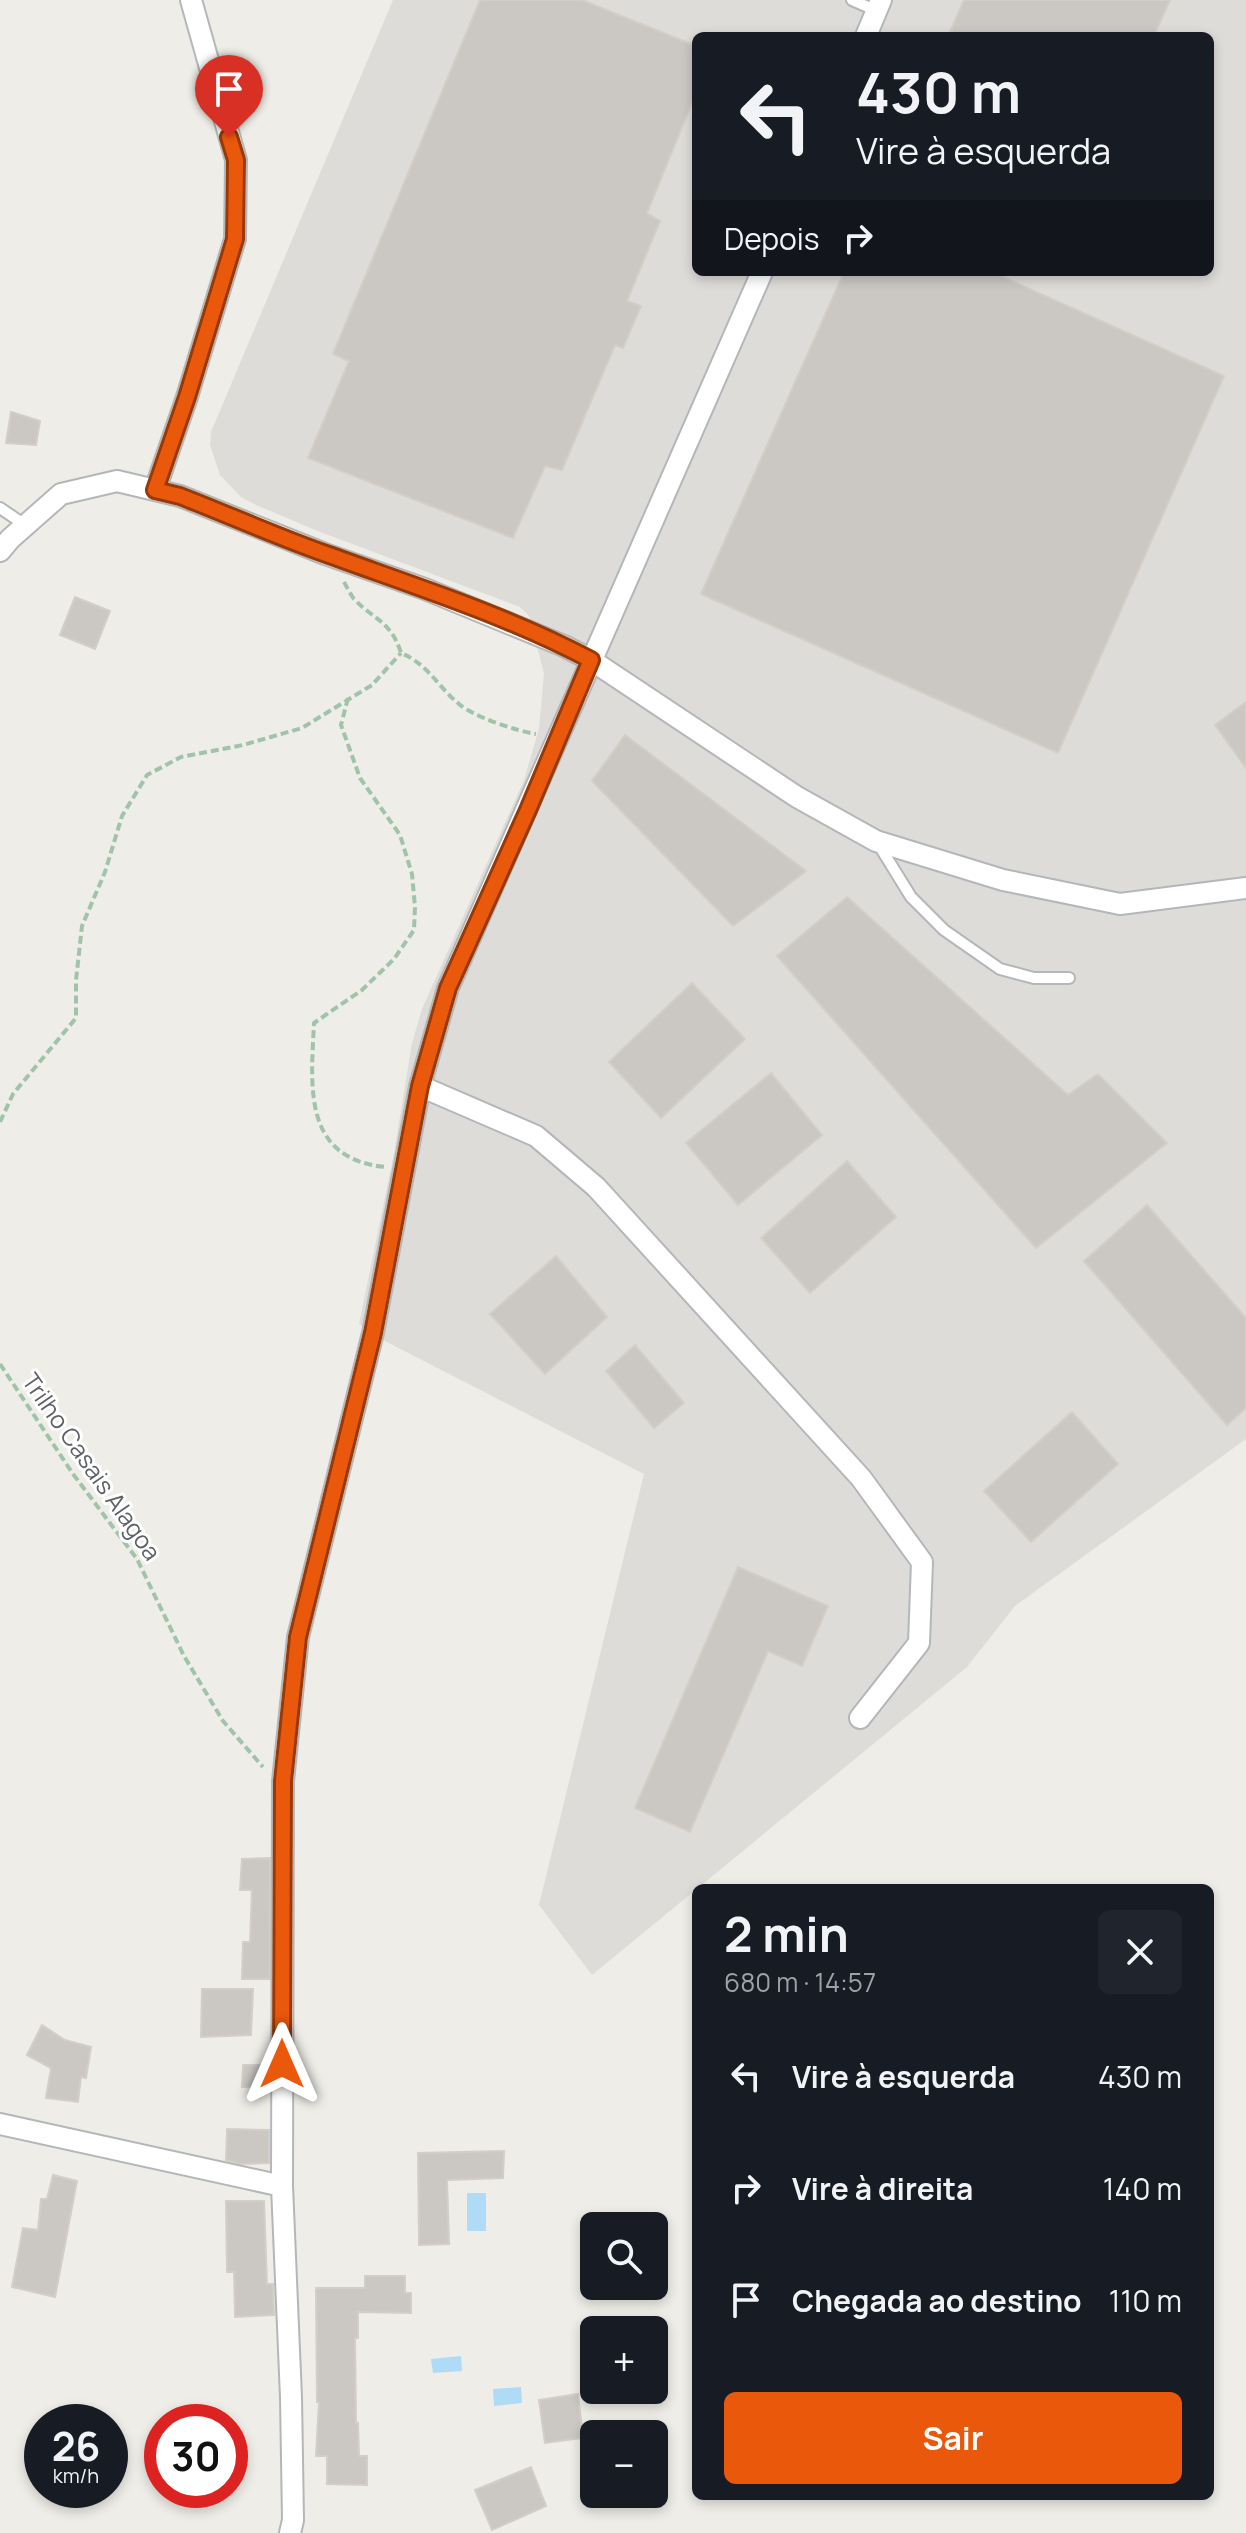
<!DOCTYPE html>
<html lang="pt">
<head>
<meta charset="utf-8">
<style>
	:root { --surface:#171b24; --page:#20242c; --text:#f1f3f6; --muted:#9ea1a6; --accent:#ea580c }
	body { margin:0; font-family:Manrope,sans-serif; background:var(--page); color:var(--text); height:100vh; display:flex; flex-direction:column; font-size:30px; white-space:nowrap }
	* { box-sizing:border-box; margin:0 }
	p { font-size:26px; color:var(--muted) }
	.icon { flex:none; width:44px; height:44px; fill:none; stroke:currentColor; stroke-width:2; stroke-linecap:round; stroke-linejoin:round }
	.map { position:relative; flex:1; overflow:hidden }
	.details { position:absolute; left:692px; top:1884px; width:522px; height:616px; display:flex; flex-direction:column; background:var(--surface); border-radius:12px; box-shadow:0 4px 12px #0003 }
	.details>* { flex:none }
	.guide { position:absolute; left:692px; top:32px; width:522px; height:244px; border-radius:12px; box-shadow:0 4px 12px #0003; background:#171b24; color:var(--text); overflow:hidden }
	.controls { position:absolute; left:580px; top:2212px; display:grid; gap:16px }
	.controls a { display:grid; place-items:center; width:88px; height:88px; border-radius:12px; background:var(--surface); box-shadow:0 4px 12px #0003; font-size:40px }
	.speed { position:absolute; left:24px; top:2404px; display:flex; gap:16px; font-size:40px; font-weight:700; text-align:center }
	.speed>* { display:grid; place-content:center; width:104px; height:104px; border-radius:50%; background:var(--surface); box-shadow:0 4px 12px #0003; line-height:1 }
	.speed small { font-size:20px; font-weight:400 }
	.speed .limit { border:12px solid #d22; background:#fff; color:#111 }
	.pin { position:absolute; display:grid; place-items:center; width:68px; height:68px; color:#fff; margin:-82px -34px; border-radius:50% 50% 50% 0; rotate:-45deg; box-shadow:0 0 8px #0007 }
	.pin .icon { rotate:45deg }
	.me { position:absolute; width:88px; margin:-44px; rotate:0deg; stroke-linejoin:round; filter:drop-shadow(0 0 6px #0008) }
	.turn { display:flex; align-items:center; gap:28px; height:168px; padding:0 32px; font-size:36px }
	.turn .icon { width:104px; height:104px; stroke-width:2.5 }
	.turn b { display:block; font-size:56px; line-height:68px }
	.then { display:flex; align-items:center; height:76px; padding:0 32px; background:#0003; gap:16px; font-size:30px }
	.round { display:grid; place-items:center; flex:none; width:84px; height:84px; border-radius:12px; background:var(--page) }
	.headline { display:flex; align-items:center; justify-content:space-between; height:136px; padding:0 32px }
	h1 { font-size:48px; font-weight:700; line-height:60px }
	.button { display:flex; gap:16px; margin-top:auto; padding:16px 32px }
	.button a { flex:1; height:92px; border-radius:12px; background:var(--accent); color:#fff; font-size:32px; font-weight:700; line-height:92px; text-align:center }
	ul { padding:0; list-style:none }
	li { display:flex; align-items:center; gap:24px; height:112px; padding:0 32px }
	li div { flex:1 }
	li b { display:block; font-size:30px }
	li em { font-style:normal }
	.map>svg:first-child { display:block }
</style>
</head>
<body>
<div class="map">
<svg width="1246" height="2533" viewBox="0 0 1246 2533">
	<rect width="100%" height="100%" fill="#efede7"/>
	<!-- industrial -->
	<path fill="#dedcd9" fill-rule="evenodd" d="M393 0H1246V1439L1015 1606 967 1667 592 1975 539 1905 644 1474 383 1340 359 1324 394 1153 412 1043 422 1009 524 780 539 729 544 673 529 616 520 607 315 530 254 504 241 497 220 475 210 445 211 432ZM696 36H1210V272H696Z"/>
	<!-- water -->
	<path fill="#b0dbf6" d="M467 2193H486V2231H467Z
		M461 2356 462 2371 433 2373 431 2359Z
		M521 2387 522 2403 494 2406 493 2389Z"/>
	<!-- building -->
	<path fill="#cbc8c4" stroke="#d3cec6" stroke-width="2" d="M480 0H582L696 46V93L647 213 660 221 627 301 641 306 623 348 615 345 562 470 545 466 513 538 308 458 349 361 333 354Z
		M964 0H1170L1154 36H948Z
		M844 272H992L1224 376 1058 753 701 594Z
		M11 412 40 421 36 445 6 443Z
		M75 597 110 611 95 649 60 635Z
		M1246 702V768L1215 725Z
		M625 735 806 871 733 926 592 781Z
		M847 897 1068 1095 1098 1074 1167 1143 1036 1248 777 956Z
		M692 983 745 1039 661 1118 609 1062Z
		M771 1073 822 1135 738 1205 686 1143Z
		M847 1161 896 1217 810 1293 761 1238Z
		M1147 1205 1246 1318V1408L1227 1425 1084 1261Z
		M556 1256 607 1317 545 1374 490 1314Z
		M635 1345 684 1403 654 1428 606 1371Z
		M1072 1412 1118 1464 1031 1542 984 1491Z
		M738 1567 828 1606 802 1666 768 1651 690 1832 635 1808Z
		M270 1858V1979H242L243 1942H250L252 1890H240L242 1859Z
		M202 1989H253L251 2035 201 2037Z
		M42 2025 65 2040 91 2047 86 2078 81 2077 78 2102 46 2098 51 2068 27 2055Z
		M243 2065H269V2086L242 2087Z
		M227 2129 269 2130V2163L240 2164 226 2160Z
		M504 2151 503 2178 447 2180 449 2244 419 2245 418 2153Z
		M53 2175 77 2181 55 2297 12 2287 23 2228 38 2230 41 2199H47Z
		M226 2201H264L267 2284H273L274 2315 235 2317 234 2272H227Z
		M365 2276H405V2293H411V2313L358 2312V2338H355L356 2423H358L359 2456H367V2485L327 2484V2456H316L319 2402H317L316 2288H365Z
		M578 2394 583 2438 545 2443 539 2400Z
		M531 2467 546 2506 492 2530 475 2490Z"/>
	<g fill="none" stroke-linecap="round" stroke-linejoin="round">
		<defs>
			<path id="lane" d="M852 0 877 11
				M0 508 25 525
				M877 842 911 897 944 930 1000 969 1034 978H1069"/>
			<path id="street" d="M866 36 881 0
				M155 490 187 397 235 239 236 160 191 0
				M0 551 10 539 61 494 117 481 180 496 325 554 425 589 564 646 591 660 797 797 876 841 1003 880 1120 904 1246 888
				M420 1086 536 1136 596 1187 861 1478 922 1562 919 1643 860 1718
				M0 2124 282 2186
				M290 2533 293 2520 291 2397 282 2186 283 1781 298 1637 373 1333 420 1086 448 988 762 272"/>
		</defs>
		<!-- lane casing -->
		<use href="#lane" stroke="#b4b7ba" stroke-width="14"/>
		<!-- street casing -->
		<use href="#street" stroke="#b4b7ba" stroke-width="24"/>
		<!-- path -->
		<path stroke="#a0c4a9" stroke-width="4" stroke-dasharray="8 4" stroke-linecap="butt" d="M344 582C347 587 350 594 354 599 374 620 391 621 401 653 429 665 437 686 459 704 474 717 517 731 536 734
			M348 698 341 725 360 778 400 835 412 874 415 907 414 930 394 959 362 990 314 1023C311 1087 302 1159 386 1167
			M0 1122 13 1094 76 1018V980L82 926 105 872 122 816 147 775 181 757 243 745 302 728 372 685 401 653
			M0 1364 73 1474 137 1559 184 1656 223 1721 263 1767"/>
		<!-- lane -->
		<use href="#lane" stroke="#fff" stroke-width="10"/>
		<!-- street -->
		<use href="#street" stroke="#fff" stroke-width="20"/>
	</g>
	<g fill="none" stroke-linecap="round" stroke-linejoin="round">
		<defs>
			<path id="route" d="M229 137 236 160 235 239 187 397 155 490 180 496C229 515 278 537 329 555 417 587 508 616 591 660L528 810 448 988 420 1086 373 1333 298 1637 283 1781 282 2064"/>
		</defs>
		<!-- route casing -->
		<use href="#route" stroke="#983908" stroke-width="20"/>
		<!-- route -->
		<use href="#route" stroke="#ea580c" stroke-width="14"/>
	</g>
	<g text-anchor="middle" stroke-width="6" stroke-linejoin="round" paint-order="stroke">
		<!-- street labels -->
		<g font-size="24" fill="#5e6266" stroke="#fff">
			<text transform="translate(91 1467) rotate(55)" y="8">Trilho Casais Alagoa</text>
		</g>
	</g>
</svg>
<div class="controls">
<a><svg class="icon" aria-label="search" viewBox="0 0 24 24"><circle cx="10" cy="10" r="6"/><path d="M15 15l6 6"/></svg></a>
<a>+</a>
<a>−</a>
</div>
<div class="speed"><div>26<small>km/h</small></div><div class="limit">30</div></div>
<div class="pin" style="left:229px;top:137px;background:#d93025"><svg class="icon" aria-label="arrive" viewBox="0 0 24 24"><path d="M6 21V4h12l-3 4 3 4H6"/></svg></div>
<svg class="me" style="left:282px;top:2064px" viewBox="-20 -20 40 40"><path d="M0-17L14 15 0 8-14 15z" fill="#ea580c" stroke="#fff" stroke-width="4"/></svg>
<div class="guide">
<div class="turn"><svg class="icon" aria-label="left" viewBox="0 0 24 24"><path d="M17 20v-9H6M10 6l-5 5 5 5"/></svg><div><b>430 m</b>Vire à esquerda</div></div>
<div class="then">Depois<svg class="icon" aria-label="right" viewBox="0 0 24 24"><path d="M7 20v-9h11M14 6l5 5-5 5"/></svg></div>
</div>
<section class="details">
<div class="headline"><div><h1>2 min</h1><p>680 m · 14:57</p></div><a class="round"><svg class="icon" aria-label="close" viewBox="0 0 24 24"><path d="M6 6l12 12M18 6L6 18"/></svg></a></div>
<ul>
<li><svg class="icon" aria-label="left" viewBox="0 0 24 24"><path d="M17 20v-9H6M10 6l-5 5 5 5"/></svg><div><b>Vire à esquerda</b></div><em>430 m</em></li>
<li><svg class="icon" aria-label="right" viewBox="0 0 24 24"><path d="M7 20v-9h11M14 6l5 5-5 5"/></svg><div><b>Vire à direita</b></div><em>140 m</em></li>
<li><svg class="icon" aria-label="arrive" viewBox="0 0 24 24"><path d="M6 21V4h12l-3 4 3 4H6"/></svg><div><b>Chegada ao destino</b></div><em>110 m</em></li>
</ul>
<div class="button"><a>Sair</a></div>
</section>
</div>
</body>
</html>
